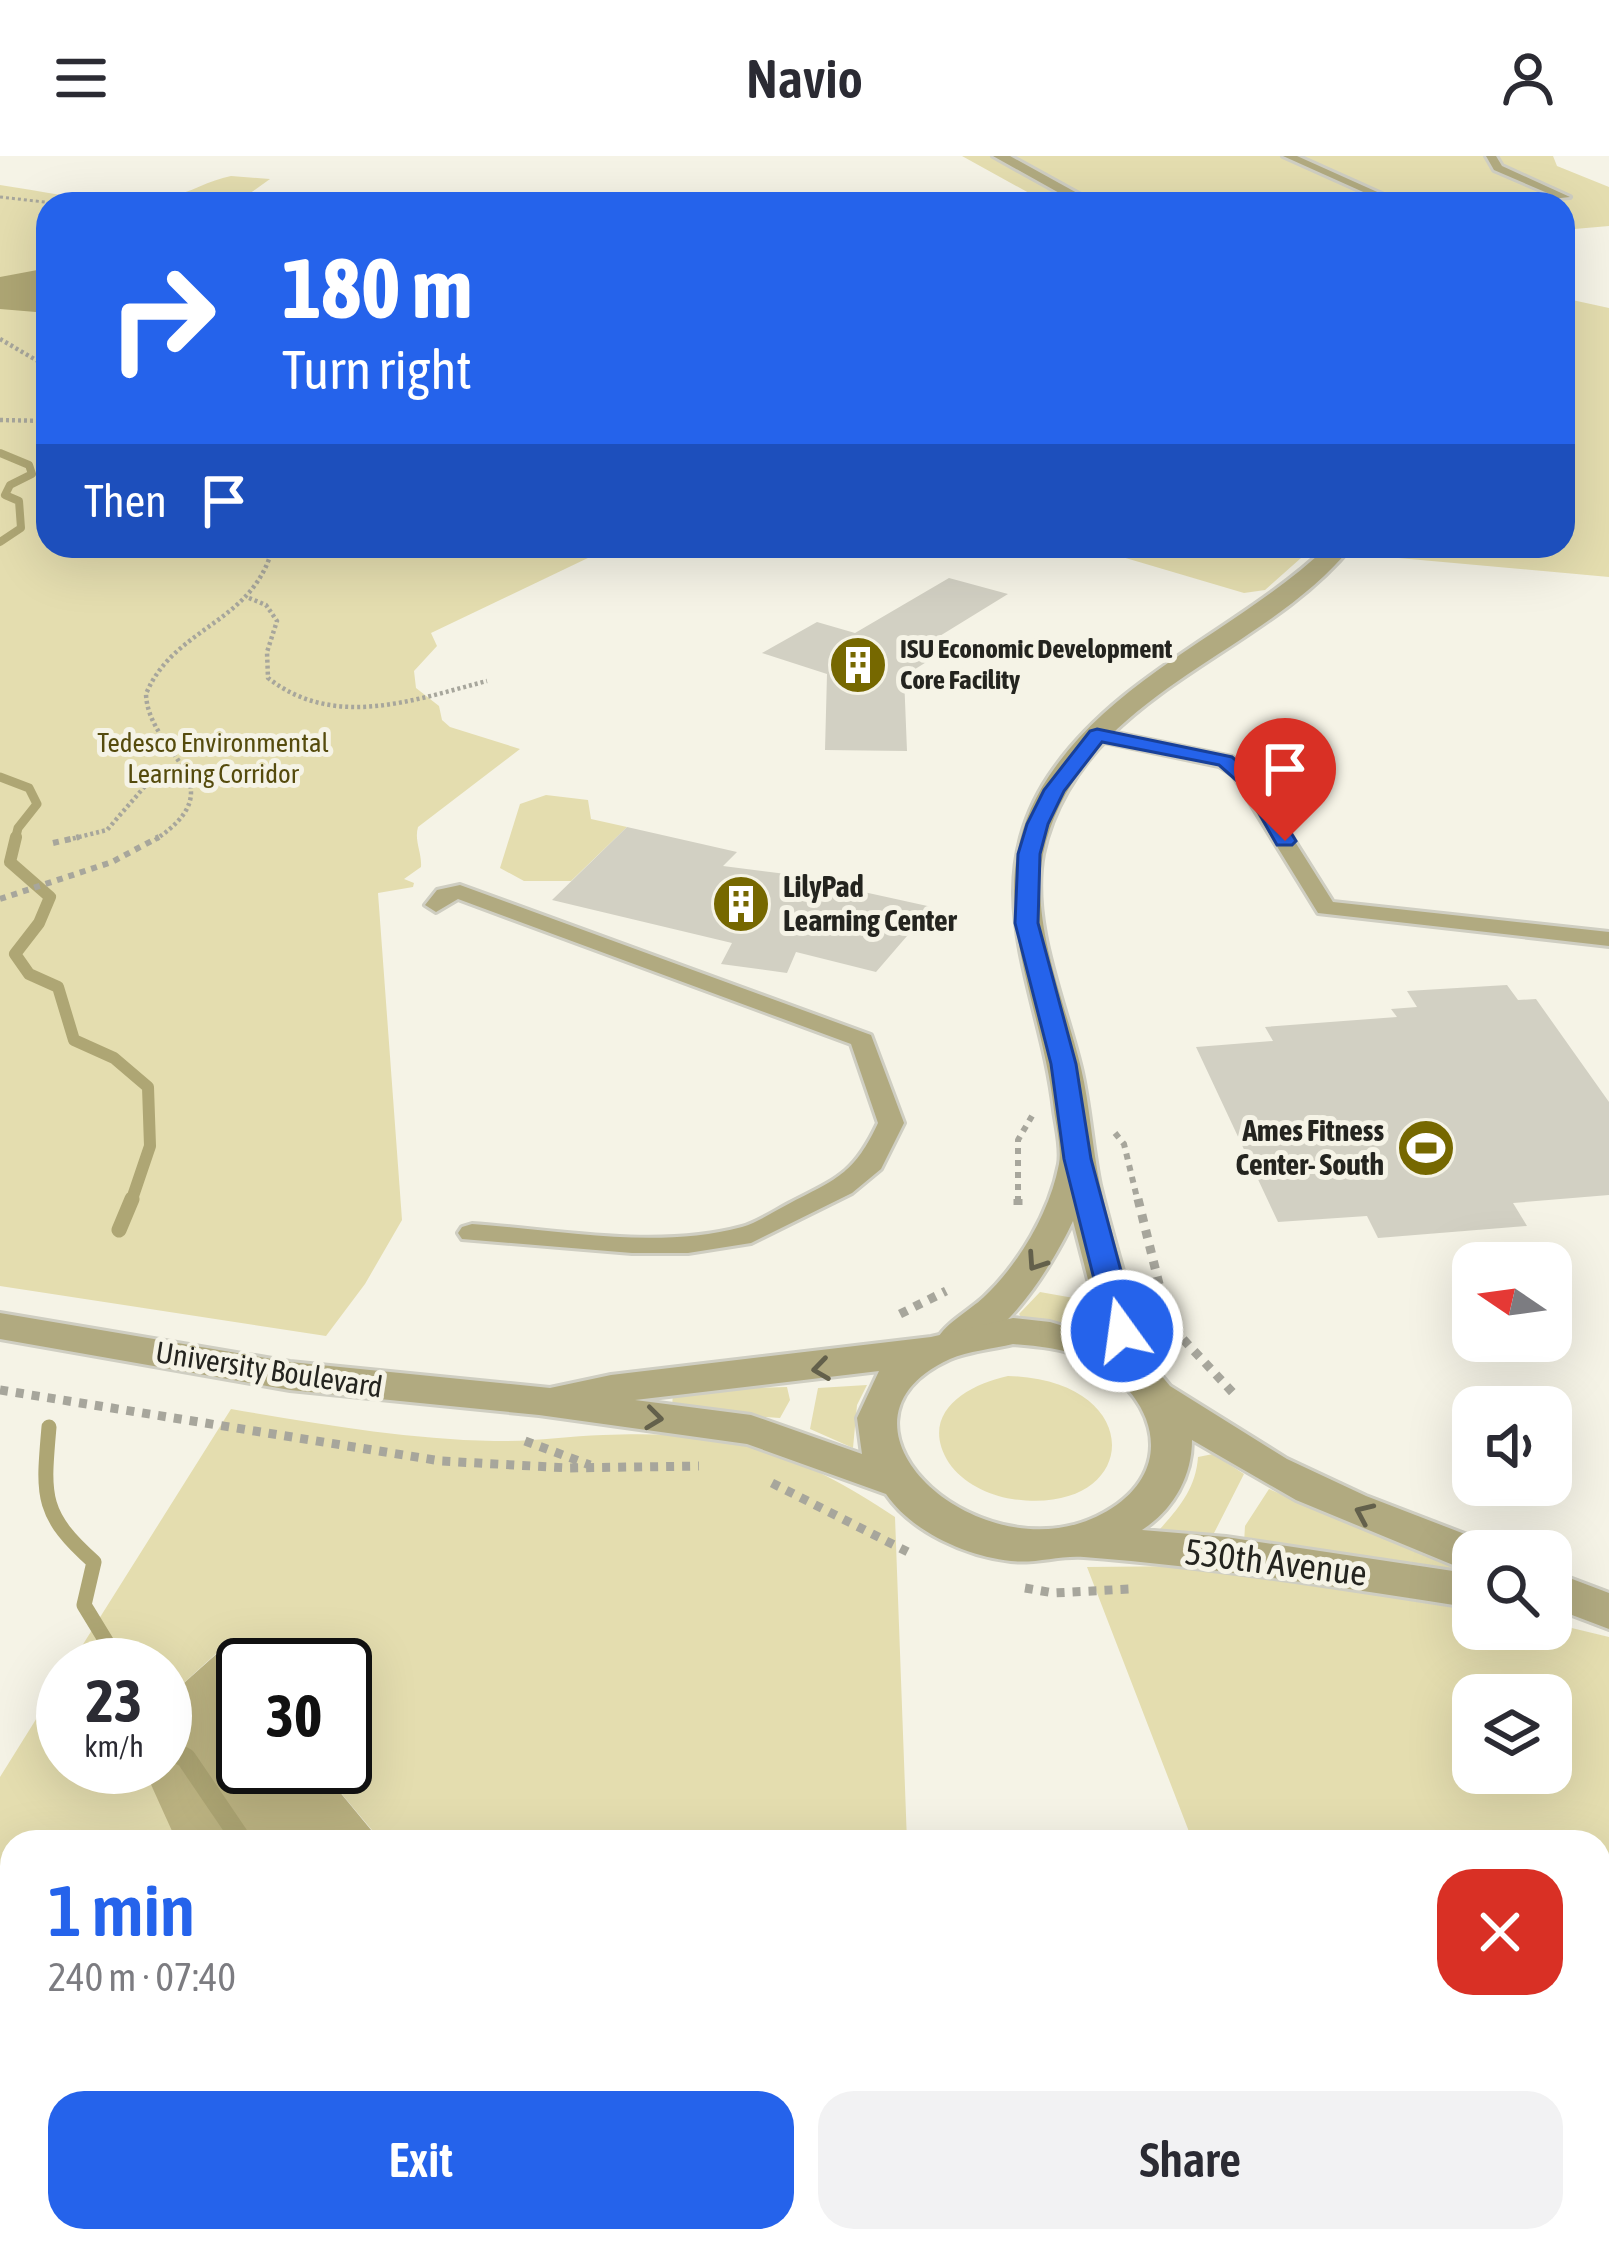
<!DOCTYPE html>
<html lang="en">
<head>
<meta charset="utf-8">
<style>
	:root { --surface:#fff; --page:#f2f2f3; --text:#2b2b33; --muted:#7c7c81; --accent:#2563eb }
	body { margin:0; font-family:"Asap Condensed",sans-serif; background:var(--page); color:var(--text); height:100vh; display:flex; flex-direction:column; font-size:45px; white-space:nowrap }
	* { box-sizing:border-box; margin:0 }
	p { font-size:39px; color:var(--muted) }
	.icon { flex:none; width:66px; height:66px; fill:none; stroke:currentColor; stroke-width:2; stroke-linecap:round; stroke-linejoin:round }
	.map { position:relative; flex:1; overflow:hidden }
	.side { position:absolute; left:0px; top:1674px; width:1611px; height:423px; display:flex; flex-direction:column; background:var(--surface); border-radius:36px 36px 0 0; box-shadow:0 12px 48px #0002 }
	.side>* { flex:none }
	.banner { position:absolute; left:36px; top:36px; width:1539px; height:366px; border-radius:36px; box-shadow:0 12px 48px #0002; background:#2563eb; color:#fff; overflow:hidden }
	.needle { width:78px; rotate:283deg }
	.buttons { position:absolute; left:1452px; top:1086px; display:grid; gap:24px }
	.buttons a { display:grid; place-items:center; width:120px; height:120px; border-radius:24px; background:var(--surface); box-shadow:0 12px 48px #0002; font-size:60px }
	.speed { position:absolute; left:36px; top:1482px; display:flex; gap:24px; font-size:60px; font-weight:700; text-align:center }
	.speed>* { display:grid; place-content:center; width:156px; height:156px; border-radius:50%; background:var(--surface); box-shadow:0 12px 48px #0002; line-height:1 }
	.speed small { font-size:30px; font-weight:400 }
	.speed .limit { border:6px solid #111; border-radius:18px; background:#fff; color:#111 }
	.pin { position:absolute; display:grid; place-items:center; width:102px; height:102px; color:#fff; margin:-123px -51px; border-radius:50% 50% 50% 0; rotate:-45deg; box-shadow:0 0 12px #0007 }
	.pin .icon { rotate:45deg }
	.me { position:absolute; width:132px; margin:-66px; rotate:346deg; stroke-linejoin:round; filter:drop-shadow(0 0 9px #0008) }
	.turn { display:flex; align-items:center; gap:42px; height:252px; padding:0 48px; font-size:54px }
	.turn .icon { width:156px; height:156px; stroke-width:2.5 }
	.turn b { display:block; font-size:84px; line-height:102px }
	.then { display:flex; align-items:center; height:114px; padding:0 48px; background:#0003; gap:24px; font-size:45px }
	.round { display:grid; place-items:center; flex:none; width:126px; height:126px; border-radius:36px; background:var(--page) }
	.head { display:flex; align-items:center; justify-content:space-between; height:204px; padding:0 48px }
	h1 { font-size:72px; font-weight:600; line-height:90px; color:var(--accent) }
	.button { display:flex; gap:24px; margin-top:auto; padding:24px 48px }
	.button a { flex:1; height:138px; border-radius:36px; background:var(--accent); color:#fff; font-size:48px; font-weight:600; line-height:138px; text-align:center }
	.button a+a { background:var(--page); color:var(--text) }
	header { display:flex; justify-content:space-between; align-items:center; height:156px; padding:0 48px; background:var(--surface); font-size:54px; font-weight:600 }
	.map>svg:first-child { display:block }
</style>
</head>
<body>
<header><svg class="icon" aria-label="menu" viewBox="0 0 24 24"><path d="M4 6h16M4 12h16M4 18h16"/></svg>Navio<svg class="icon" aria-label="person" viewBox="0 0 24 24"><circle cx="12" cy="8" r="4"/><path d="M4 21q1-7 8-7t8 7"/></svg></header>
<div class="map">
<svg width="1609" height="2095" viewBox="0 0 1609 2095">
	<rect width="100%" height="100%" fill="#f5f3e6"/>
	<!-- green -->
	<path fill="#e4ddaf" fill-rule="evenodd" d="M962 0H1553L1557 10 1609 31V70L1563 74V48H1049Z
		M231 20 270 23 235 48H48V390H613L431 477 437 490 414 515 416 532 439 550 442 564 450 571 520 593 418 671C414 685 422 696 421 711L404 723 414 727 413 731 378 737 402 1064 365 1128 326 1180 0 1130V29C56 37 112 52 169 41 190 37 209 24 231 20Z
		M1563 142 1609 152V421L1310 394 1265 434 1244 437 1085 390H1563Z
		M546 639 588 644 591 663 627 671 571 725H524L500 712 520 648Z
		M1040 1136 1096 1146 1101 1169 1090 1178 1024 1165 1019 1158Z
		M1008 1220C1151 1224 1141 1362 1012 1343 988 1339 963 1327 949 1307 918 1258 966 1229 1008 1220Z
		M867 1229 857 1249 853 1292 810 1273 818 1232Z
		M787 1231 790 1244 780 1262 672 1254 673 1234Z
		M231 1253C318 1268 405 1283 494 1285 530 1286 567 1280 603 1279 726 1274 793 1293 895 1361L907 1686H382L319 1611H345V1509H243V1521L220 1494 165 1544V1509H70Z
		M1213 1298 1244 1318 1211 1383 1167 1381 1160 1373C1180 1351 1196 1331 1198 1301Z
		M1269 1333 1379 1380 1472 1411 1470 1422 1244 1387 1245 1370Z
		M1195 1410 1473 1450V1473H1551V1467L1609 1481V2095H1351L1347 2085H1599V1686H1193L1087 1411ZM1473 1539H1551V1617H1473Z
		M63 1520V1611H143L178 1685 12 1686V2014L0 2038V1621Z
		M608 2085H922V2095H611Z"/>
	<!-- forest -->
	<path fill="#beb583" d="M221 1494 243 1521V1611H319L381 1686H177L143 1611H165V1544Z
		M12 2014V2085H608L611 2095H0V2038Z"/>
	<!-- water -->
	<path fill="#aea674" d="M48 112V157L0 153V121Z"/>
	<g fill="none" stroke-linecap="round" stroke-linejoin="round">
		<!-- stream-far4 -->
		<path stroke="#aea674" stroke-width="8" d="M0 297 29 309 32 318 10 329 5 339 19 345 21 372 0 386"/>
		<!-- stream-far3 -->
		<path stroke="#aea674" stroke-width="9" d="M0 621 29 632 37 648 18 672 15 684"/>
		<!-- stream-far2 -->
		<path stroke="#aea674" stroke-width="12" d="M16 681 10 706 50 741 39 767 15 798 29 818 58 831 74 884 114 902 148 931 150 990 131 1046"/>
		<!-- stream-far1 -->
		<path stroke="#aea674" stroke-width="15" d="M119 1074 132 1043
			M49 1271C43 1340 40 1358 94 1406L84 1449 120 1508"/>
		<!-- stream -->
		<path stroke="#aea674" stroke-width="20" d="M118 1505 121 1509
			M165 1591 186 1602 243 1686
			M473 2085 478 2095"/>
	</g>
	<!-- building -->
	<path fill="#d2d0c3" d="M949 422 1008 438 917 494 936 500 904 520 907 595 825 594 827 518 762 497 817 466 855 477Z
		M627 671 737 696 723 710 834 724 832 729 932 751 876 816 796 796 787 817 721 808 732 787 552 744Z
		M1507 829 1518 844 1536 843 1609 946V1039L1513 1047 1527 1070 1378 1082 1367 1060 1278 1066 1196 891 1273 885 1265 871 1397 861 1391 853 1417 851 1407 835Z"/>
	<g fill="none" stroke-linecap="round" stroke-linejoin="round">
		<defs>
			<path id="service" d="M1283 0H1297L1404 48H1390Z
				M1486 0H1496L1502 10 1570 41 1504 48 1552 39 1494 14Z
				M1097 573 1232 601 1248 611 1333 746 1609 776V790L1318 757 1233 619 1219 610 1090 583 1087 579Z
				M460 729 871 879 904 967 881 1013 852 1037 751 1087 688 1097H632L462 1083 458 1077 462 1071 472 1068C558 1074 657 1094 742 1071 759 1066 776 1054 792 1046 839 1022 855 1016 878 967L851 888 458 743 436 756 425 749 437 734Z"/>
			<path id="minor" d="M993 0H1010L1097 48H1079Z
				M1328 390H1352C1287 470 1182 508 1109 581 1077 613 1052 654 1043 698 1030 768 1065 845 1081 912 1090 950 1092 990 1100 1029 1115 1091 1134 1151 1151 1213L1145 1223 1131 1227 1117 1223 1111 1213 1073 1065C1054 1106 995 1207 942 1192L937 1183C947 1166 969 1155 984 1141 1019 1108 1050 1056 1059 1008 1062 992 1056 970 1054 954 1041 836 974 733 1049 620 1117 518 1241 473 1328 390Z"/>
			<path id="tertiary" d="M0 1157 290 1206 550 1232 611 1219 931 1181 1013 1162 1050 1166 1123 1188 1155 1212 1170 1230 1287 1303 1366 1340 1488 1387 1493 1395H1473V1416L1458 1411 1296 1344 1192 1284C1192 1321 1173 1354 1142 1374L1226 1381 1473 1418V1452C1343 1432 1214 1411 1084 1401 1060 1399 1035 1408 1011 1405 966 1400 912 1376 886 1338L747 1288 539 1259 290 1234 0 1183ZM1013 1188C1037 1190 1062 1192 1085 1202 1150 1232 1181 1307 1112 1352 991 1431 805 1269 950 1203 968 1195 993 1193 1013 1188ZM879 1215 857 1262 862 1298 751 1259 635 1244Z
				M1551 1415 1609 1437V1473L1551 1451Z"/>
		</defs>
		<!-- service casing -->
		<use href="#service" stroke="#cfcec2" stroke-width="6"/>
		<!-- minor casing -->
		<use href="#minor" stroke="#cfcec2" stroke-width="6"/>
		<!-- tertiary casing -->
		<use href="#tertiary" stroke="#cfcec2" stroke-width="6"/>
		<!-- path-far3 -->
		<path stroke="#a7a69c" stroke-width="3" stroke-dasharray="3 3" stroke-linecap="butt" d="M0 41 62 48"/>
		<!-- path-far2 -->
		<path stroke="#a7a69c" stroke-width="4.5" stroke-dasharray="3 3" stroke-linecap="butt" d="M0 183 48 211
			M0 264 48 265
			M249 442 266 449 277 465 267 496 268 522C335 574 413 544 487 525
			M67 684 107 674 146 629 187 614
			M155 684C240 627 148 598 146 538 174 470 254 468 273 390"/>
		<!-- path-far1 -->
		<path stroke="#a7a69c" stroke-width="6" stroke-dasharray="6 6" stroke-linecap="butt" d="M53 687 79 681
			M0 743 112 706 159 681
			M1115 977 1124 988 1138 1046
			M1018 1046V984L1032 960"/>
		<!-- path -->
		<path stroke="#a7a69c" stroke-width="9" stroke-dasharray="8 8" stroke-linecap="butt" d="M1018 1043V1049
			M1138 1043 1161 1136
			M1151 1137 1161 1136 1169 1168 1235 1239
			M900 1158 946 1135
			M0 1234 441 1305 569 1312 699 1310
			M525 1285 590 1309
			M772 1327 908 1396
			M1025 1432 1054 1437 1129 1433"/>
		<!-- service -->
		<use href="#service" fill="#b1aa80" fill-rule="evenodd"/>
		<!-- minor -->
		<use href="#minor" fill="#b1aa80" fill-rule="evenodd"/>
		<!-- tertiary -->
		<use href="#tertiary" fill="#b1aa80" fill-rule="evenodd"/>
	</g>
	<!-- one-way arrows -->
	<defs><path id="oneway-chevron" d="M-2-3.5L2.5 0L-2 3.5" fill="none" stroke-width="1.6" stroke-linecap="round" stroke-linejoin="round" transform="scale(3)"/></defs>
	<g stroke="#63604b">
		<use href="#oneway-chevron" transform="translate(1036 1106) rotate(124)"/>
		<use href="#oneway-chevron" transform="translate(821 1213) rotate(172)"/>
		<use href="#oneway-chevron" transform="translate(654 1262) rotate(7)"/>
		<use href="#oneway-chevron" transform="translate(1364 1357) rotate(-156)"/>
	</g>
	<!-- route -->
	<path fill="#2563eb" stroke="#184099" stroke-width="3" d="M1097 573 1232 601 1259 624 1296 685 1292 689H1277L1244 631 1219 609 1102 586 1064 635 1048 668 1040 698 1038 767 1076 908 1091 1003 1137 1175 1122 1185 1107 1175 1064 1003 1051 908 1015 767 1018 698 1027 668 1044 634 1090 575Z"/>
	<!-- icons -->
	<defs>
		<symbol id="building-disc" viewBox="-11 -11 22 22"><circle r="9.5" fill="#766800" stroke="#f5f3e6"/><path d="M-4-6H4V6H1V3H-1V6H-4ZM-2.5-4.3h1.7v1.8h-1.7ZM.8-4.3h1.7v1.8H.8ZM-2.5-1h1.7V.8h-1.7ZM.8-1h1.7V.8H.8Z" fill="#fff"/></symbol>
		<symbol id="stadium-disc" viewBox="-11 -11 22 22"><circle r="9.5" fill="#766800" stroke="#f5f3e6"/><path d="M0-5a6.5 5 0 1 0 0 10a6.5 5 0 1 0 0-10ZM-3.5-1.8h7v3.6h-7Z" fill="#fff"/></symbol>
	</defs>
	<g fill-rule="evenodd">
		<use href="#building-disc" x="825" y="476" width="66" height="66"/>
		<use href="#building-disc" x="708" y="715" width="66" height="66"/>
		<use href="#stadium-disc" x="1393" y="959" width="66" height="66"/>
	</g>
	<g text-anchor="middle" stroke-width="10" stroke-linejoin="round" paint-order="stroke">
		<!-- far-poi labels -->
		<g font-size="27" font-weight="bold" fill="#24241f" stroke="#f5f3e6" text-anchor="start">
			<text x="900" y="502">ISU Economic Development<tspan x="900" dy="31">Core Facility</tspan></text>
		</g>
		<!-- far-park labels -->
		<g font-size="27" fill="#554b0d" stroke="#f5f3e6">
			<text x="213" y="596">Tedesco Environmental<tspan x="213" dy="31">Learning Corridor</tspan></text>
		</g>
		<!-- poi labels -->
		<g font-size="30" font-weight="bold" fill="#24241f" stroke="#f5f3e6" text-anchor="start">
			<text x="783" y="741">LilyPad<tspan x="783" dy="34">Learning Center</tspan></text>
			<text x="1384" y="985" text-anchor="end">Ames Fitness<tspan x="1384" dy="34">Center- South</tspan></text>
		</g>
		<!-- street labels -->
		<g font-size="30" fill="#24241f" stroke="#f5f3e6">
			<text transform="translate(269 1214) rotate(9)" y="10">University Boulevard</text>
		</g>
		<!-- near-street labels -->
		<g font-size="36" fill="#24241f" stroke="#f5f3e6">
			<text transform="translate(1276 1406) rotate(7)" y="13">530th Avenue</text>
		</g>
	</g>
</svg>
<div class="buttons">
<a><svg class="needle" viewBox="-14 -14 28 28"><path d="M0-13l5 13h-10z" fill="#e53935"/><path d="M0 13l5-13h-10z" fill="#7c7c81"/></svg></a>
<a><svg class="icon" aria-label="sound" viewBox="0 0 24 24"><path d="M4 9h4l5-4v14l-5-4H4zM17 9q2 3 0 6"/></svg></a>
<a><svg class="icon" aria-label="search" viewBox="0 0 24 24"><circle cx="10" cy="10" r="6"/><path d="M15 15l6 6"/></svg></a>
<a><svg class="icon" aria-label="layers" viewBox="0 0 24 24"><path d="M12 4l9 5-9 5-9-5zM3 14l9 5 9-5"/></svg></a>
</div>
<div class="speed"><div>23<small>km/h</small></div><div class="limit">30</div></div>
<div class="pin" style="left:1285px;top:685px;background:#d93025"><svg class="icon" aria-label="arrive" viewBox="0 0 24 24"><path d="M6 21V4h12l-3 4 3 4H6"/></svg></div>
<svg class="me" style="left:1122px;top:1175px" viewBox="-20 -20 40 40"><circle r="17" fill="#2563eb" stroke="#fff" stroke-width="3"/><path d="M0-11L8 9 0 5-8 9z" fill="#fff"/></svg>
<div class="banner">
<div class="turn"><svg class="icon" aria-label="right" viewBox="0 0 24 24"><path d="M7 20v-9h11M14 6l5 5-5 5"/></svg><div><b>180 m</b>Turn right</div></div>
<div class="then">Then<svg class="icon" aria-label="arrive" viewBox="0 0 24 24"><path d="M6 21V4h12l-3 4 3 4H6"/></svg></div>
</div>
<section class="side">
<div class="head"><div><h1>1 min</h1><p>240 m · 07:40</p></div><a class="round" style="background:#d93025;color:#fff"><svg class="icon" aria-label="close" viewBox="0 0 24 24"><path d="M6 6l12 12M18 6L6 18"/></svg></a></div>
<div class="button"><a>Exit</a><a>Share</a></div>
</section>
</div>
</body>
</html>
